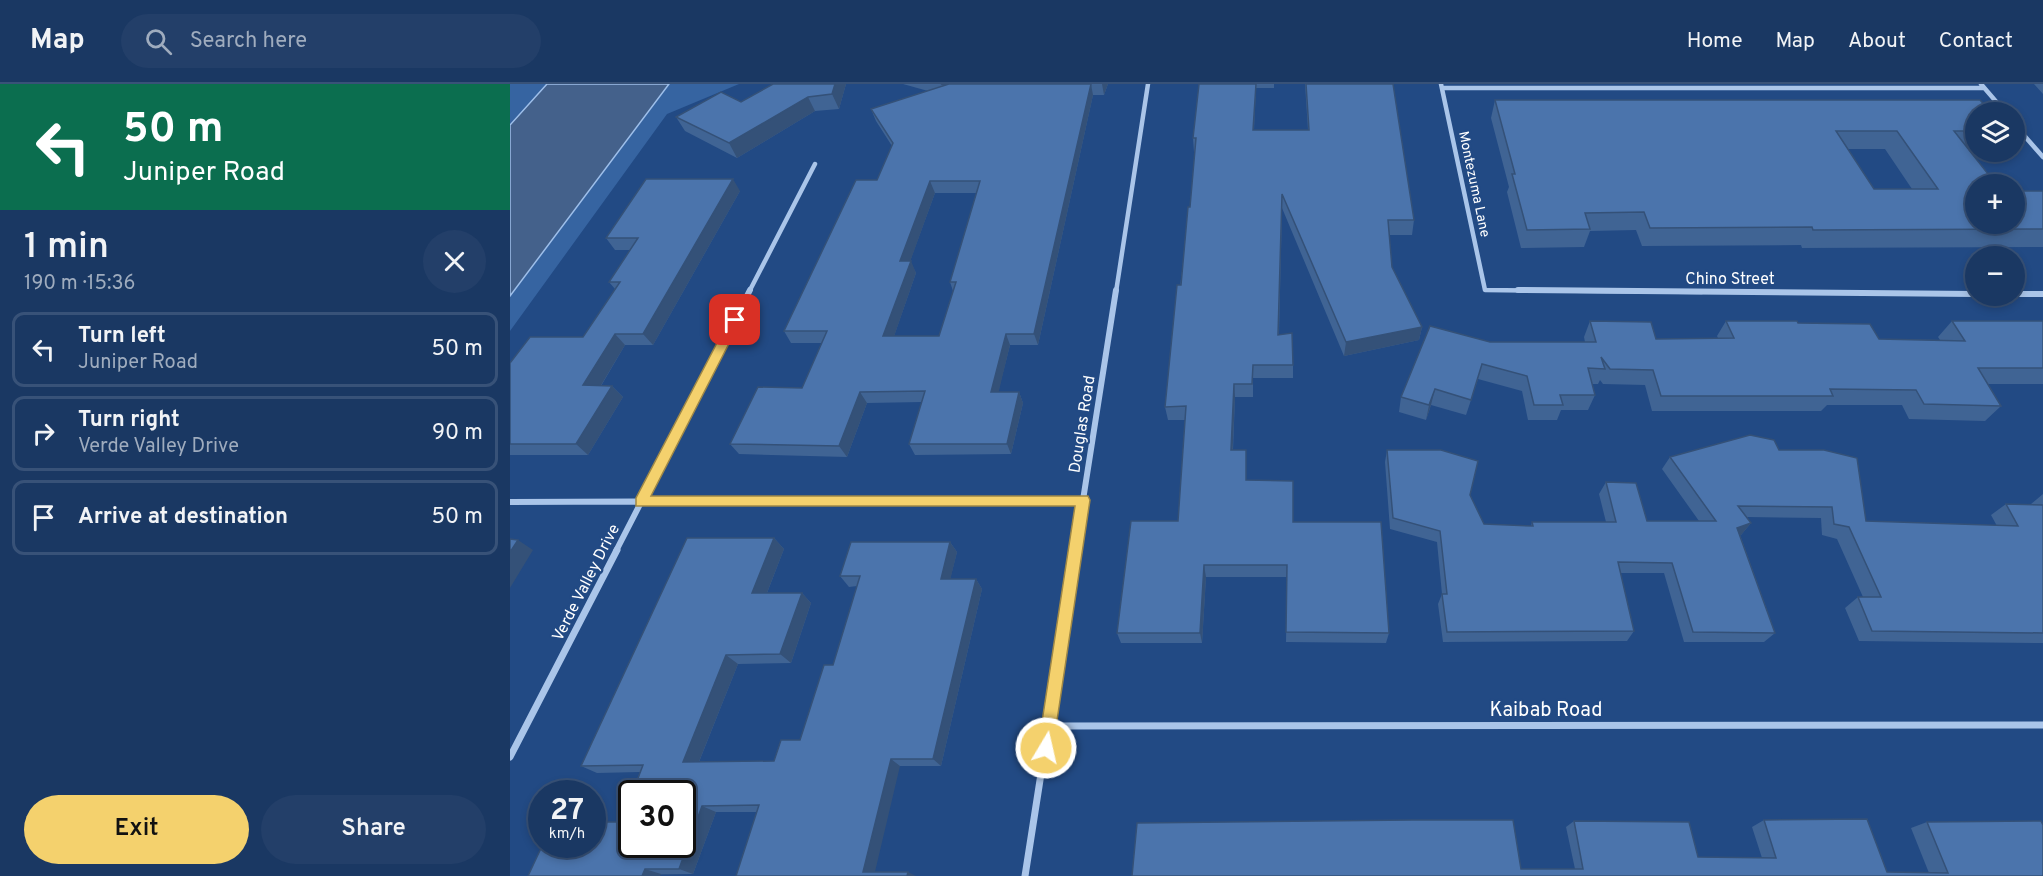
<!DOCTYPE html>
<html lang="en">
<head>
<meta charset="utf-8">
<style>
	:root { --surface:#1a3863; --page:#233f69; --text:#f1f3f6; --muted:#9facbe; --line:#385278; --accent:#f4d16d }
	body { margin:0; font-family:Overpass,sans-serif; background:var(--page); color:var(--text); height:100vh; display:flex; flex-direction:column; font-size:22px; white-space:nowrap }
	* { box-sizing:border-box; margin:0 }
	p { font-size:20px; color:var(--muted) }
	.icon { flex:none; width:33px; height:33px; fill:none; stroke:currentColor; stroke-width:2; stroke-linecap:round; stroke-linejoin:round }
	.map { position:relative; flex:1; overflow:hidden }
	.drawer { display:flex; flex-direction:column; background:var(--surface); width:510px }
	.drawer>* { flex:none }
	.hud { background:#0b6e4f; color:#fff; overflow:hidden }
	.buttons { position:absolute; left:1455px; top:18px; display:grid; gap:12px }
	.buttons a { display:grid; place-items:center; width:60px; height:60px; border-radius:50%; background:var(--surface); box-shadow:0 3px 9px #0003,0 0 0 2px var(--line); font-size:30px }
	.speed { position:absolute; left:18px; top:696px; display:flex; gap:12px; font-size:30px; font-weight:700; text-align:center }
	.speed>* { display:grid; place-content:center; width:78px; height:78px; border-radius:50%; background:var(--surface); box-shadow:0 3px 9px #0003,0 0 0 2px var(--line); line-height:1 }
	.speed small { font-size:15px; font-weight:400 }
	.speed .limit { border:3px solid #111; border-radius:9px; background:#fff; color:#111 }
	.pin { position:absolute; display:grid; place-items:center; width:51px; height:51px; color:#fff; margin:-26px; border-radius:12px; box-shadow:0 3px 9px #0006 }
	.me { position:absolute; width:66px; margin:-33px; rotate:9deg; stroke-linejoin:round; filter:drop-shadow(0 0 4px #0008) }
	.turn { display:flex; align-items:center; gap:21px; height:126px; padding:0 24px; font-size:27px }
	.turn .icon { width:78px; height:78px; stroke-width:2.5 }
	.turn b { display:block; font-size:42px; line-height:51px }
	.round { display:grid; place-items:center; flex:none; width:63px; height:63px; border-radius:32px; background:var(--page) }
	.headline { display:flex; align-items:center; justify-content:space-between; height:102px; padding:0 24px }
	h1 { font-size:36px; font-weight:600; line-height:45px }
	.primary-button { display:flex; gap:12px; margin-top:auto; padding:12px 24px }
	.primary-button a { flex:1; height:69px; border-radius:36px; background:var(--accent); color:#111; font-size:24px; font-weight:600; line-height:69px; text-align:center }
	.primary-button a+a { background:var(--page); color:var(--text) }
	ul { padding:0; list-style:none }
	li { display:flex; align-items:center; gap:18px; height:75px; margin:0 12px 9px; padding:0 12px; border:3px solid var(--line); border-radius:12px }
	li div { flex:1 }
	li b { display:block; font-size:22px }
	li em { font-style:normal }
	header { display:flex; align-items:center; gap:36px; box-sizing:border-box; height:84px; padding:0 30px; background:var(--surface); border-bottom:2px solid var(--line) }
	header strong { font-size:28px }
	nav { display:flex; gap:33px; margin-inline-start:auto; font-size:21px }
	.search { width:420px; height:54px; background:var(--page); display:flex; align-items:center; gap:15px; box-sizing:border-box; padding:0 21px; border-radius:33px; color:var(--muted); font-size:22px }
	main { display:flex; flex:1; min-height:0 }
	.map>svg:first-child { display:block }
</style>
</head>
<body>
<header>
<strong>Map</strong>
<div class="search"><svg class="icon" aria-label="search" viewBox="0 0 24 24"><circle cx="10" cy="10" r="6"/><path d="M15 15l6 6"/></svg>Search here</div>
<nav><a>Home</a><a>Map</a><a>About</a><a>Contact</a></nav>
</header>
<main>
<section class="drawer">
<div class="hud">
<div class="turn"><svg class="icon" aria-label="left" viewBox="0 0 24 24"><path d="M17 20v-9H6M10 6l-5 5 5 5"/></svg><div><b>50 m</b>Juniper Road</div></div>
</div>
<div class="headline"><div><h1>1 min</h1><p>190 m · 15:36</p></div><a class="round"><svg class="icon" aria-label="close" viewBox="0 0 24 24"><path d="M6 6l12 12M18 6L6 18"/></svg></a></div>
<ul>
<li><svg class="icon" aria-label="left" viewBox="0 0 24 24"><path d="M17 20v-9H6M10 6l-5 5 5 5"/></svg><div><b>Turn left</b><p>Juniper Road</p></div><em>50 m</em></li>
<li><svg class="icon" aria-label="right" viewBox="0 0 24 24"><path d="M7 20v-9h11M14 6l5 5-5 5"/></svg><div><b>Turn right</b><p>Verde Valley Drive</p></div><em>90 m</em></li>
<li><svg class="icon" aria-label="arrive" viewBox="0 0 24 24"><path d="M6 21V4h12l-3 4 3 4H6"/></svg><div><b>Arrive at destination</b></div><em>50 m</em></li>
</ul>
<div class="primary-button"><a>Exit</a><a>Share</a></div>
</section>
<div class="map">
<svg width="1533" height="792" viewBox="0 0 1533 792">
	<rect width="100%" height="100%" fill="#224a84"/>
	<!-- green -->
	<path fill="#3664a1" d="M0 0H229L157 30 0 247Z"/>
	<!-- water -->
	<path fill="#44618b" stroke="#9ebfea" stroke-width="1.5" d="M37 0H159L0 212V41Z"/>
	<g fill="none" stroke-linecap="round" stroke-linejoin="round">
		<!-- street-far2 -->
		<path stroke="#aac5e9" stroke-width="4.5" d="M931 0 975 206 1192 208
			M1471 0 1495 28
			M932 4H1474
			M1504 40 1533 73
			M239 208 305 80
			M606 208 638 0"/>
		<!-- street-far1 -->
		<path stroke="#aac5e9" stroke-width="6" d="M1008 206 1466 210
			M1504 210H1533
			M0 418 573 416
			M106 467 240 206
			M565 467 606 206"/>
		<!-- street -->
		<path stroke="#aac5e9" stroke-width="7" d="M540 642 1533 641
			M0 673 107 466
			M515 792 566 466"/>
	</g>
	<!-- wall -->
	<path fill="#406494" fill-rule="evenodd" d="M263 0H336L329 25 305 27 227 74 175 47 166 33 231 18Z
		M393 0H598L594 11H583L528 261H500L488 308H509L513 319 501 370 405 371 399 360 412 318 357 319 337 373 229 370 220 360 292 304 312 259H281L274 247 367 96 382 62 366 37 361 25 418 7ZM425 109H467L440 198 443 207 429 252H384L406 189 400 177Z
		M689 0H764V4H746L744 46H798L795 0H883L904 136 902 151H879L882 183 912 243 909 256 834 272 772 124 769 251 783 281V294H743V313H725L723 366H736V396L783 438 879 549 876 559 776 558 777 493H696L692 559H611L607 549 668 437 675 336H658L655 323 680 123 685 68H684L683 54Z
		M1524 0H1533V10Z
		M985 16 1466 28V65H1459L1466 140 1533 107V163L1292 164 1291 161 1132 162 1126 146 1080 147 1074 163 1011 164 997 108 999 103 981 34ZM1338 65H1375L1402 105H1364Z
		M230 107 143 261H115L91 302H102L113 313 78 371H0V279L73 253 105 205 99 198 120 166H105L96 154Z
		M1080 237 1146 255 1208 254 1207 252 1216 237 1288 239 1369 255 1430 256 1428 253 1442 237H1533V300H1478L1491 322 1475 337 1399 335 1392 321H1317L1311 327H1142L1135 301 1093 300 1090 296 1088 300H1082L1085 311 1078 326H1051L1047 336H1018L1012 307 968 295 956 331 921 321 916 336 889 328 891 313 980 258H1075L1074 253Z
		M877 366 960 411 974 440 1021 442 1022 438H1096L1089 410 1096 398 1137 437H1189L1152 385 1160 373 1269 366 1356 437 1487 442 1481 431 1496 420H1521L1533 410V559L1349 557 1335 524 1348 513H1353L1327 455 1312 451 1311 434 1237 433 1241 439 1231 451H1230L1265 549 1254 558H1174L1154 489H1110L1124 547 1117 557 933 558 928 520 932 510 927 458 880 445 875 378Z
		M264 454 274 465 257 509H292L301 519 281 579 228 580 189 678 264 677 290 656 323 581 347 502 339 503 330 492 440 458 447 468 440 495H466L472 505 431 682H390L226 792 247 728H206L183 790 18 792 110 738 130 688 87 689 71 682Z
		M1254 736 1377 788 1419 789 1401 744 1417 738 1533 792 1011 785H1065L1056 743 1064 737 1188 773 1252 774 1242 743Z"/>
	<!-- shaded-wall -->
	<path fill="#345178" d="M325 0H336L329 25 322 10Z
		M581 0 583 11 528 261 524 250Z
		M592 0H598L594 11Z
		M746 0V4L743 60V46Z
		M298 13 305 27 227 74 219 59Z
		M223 95 230 107 143 261 133 250Z
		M420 97 425 109 396 189 390 177Z
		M401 177 406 189 380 264 373 252Z
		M912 243 909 256 834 272 836 258Z
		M105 250 115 261 84 313 73 301Z
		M496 250 500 261 486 319 481 308Z
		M724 300 725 313 722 379 721 366Z
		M102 302 113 313 78 371 66 360Z
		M925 305 921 321 916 336 919 321Z
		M350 308 357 319 337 373 329 362Z
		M509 308 513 319 501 370 497 360Z
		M1241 439 1231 451 1218 455 1227 444Z
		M264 454 274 465 253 519 242 509Z
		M8 456 23 466 0 504V468Z
		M440 458 447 468 438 505 431 495Z
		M694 481 696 493 692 559 690 549Z
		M466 495 472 505 431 682 423 675Z
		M292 509 301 519 281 579 270 570Z
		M216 571 228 580 186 685 173 678Z
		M381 675 390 682 364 792 353 788Z
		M192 722 206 728 183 790 169 785Z
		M135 785 151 790 150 792H132Z
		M398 788 406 792H397Z"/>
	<!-- building -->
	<path fill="#4b74ac" stroke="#345178" stroke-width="1.5" fill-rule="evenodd" d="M263 0H325L322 10 298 13 219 59 166 33 211 8 231 18Z
		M431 0H581L524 250H496L481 308H509L497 360H399L415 307 350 308 329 362 220 360 248 303 292 304 317 247H274L346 96H367L383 59 361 25 436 1ZM420 97H470L440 198H446L429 252H373L401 177H390Z
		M689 0H746L743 46H799L796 0H883L904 136H878L882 183 912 243 836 258 772 110 768 251 782 249 783 281H743L742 300H724L721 366H736V396L783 397V438H871L879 549 776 548 777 481H694L690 549H607L621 437H668L676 322 655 323 667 201H671L678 123H680L686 54H683Z
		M985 16H1470L1481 28H1466V47H1444L1486 100H1466V140H1504V107H1533V145L1303 146 1302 143 1140 144 1134 128 1075 129 1080 145 1017 146 1002 90H1005ZM1326 47H1387L1428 105H1364Z
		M136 95H223L133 250H105L73 301 102 302 66 360H0V279L20 253H73L110 198H99L128 154H96Z
		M1080 237 1141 238 1146 255 1224 254 1216 237H1287L1288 239 1360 240 1369 255 1455 257 1442 237H1533V284H1468L1491 322 1414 320 1406 306 1320 305 1323 312H1151L1143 286 1100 285 1091 273 1095 285 1078 284 1085 311H1050L1053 321H1024L1017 292 972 280 961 316 925 305 919 321 891 313 920 242 980 258H1086Z
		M1240 351 1264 356 1269 366H1314L1347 374 1356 437 1508 442 1496 420 1533 421V549L1362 547 1348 513H1371L1339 443 1324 440 1322 423 1228 422 1241 439 1227 444 1265 549 1183 548 1162 479 1108 478 1124 547 937 548 932 510H937L930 447 883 434 877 366H931L968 377 960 411 974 440 1023 442 1022 438H1106L1096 398 1126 399 1137 437H1206L1160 373Z
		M177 454H264L242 509H292L270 570 216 571 173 678 264 677 271 656H290L314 581H323L350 492H330L341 458H440L431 495H466L423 675H381L353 788H398L397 792H226L249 721 192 722 169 785H135L132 792H18L33 760H82V738H110L122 710V760H172V710H122L133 681 71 682Z
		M0 455 8 456 0 468Z
		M1357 735 1377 788 1438 789 1417 738 1531 737 1533 741V792H622L627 739 901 736H1003L1011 785H1073L1064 737 1179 738 1188 773 1266 774 1254 736Z"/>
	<!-- route -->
	<path fill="#f4d16d" stroke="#9f8847" stroke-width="1.5" d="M225 232 231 236 141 412H578L580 416 542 670 536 672 530 670 528 664 565 422H126V414L219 236Z"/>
	<g text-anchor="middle" stroke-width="4.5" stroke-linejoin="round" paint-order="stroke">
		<!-- far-street labels -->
		<g font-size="14" fill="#fff" stroke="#224a84">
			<text transform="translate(965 100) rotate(78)" y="5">Montezuma Lane</text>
		</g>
		<!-- street labels -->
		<g font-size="16" fill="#fff" stroke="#224a84">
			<text x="1220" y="200">Chino Street</text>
			<text transform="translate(571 340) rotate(-81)" y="6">Douglas Road</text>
			<text transform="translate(75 498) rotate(-63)" y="6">Verde Valley Drive</text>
		</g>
		<!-- near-street labels -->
		<g font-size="20" fill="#fff" stroke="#224a84">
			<text x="1036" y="632">Kaibab Road</text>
		</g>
	</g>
</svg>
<div class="buttons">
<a><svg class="icon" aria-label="layers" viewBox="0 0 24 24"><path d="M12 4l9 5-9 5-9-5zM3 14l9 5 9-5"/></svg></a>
<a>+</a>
<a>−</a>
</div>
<div class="speed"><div>27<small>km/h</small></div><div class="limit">30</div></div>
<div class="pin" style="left:225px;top:236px;background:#d93025"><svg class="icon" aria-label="arrive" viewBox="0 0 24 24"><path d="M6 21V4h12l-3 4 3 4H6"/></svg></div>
<svg class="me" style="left:536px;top:664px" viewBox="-20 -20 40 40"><circle r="17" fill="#f4d16d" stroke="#fff" stroke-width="3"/><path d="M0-11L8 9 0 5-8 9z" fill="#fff"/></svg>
</div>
</main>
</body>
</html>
